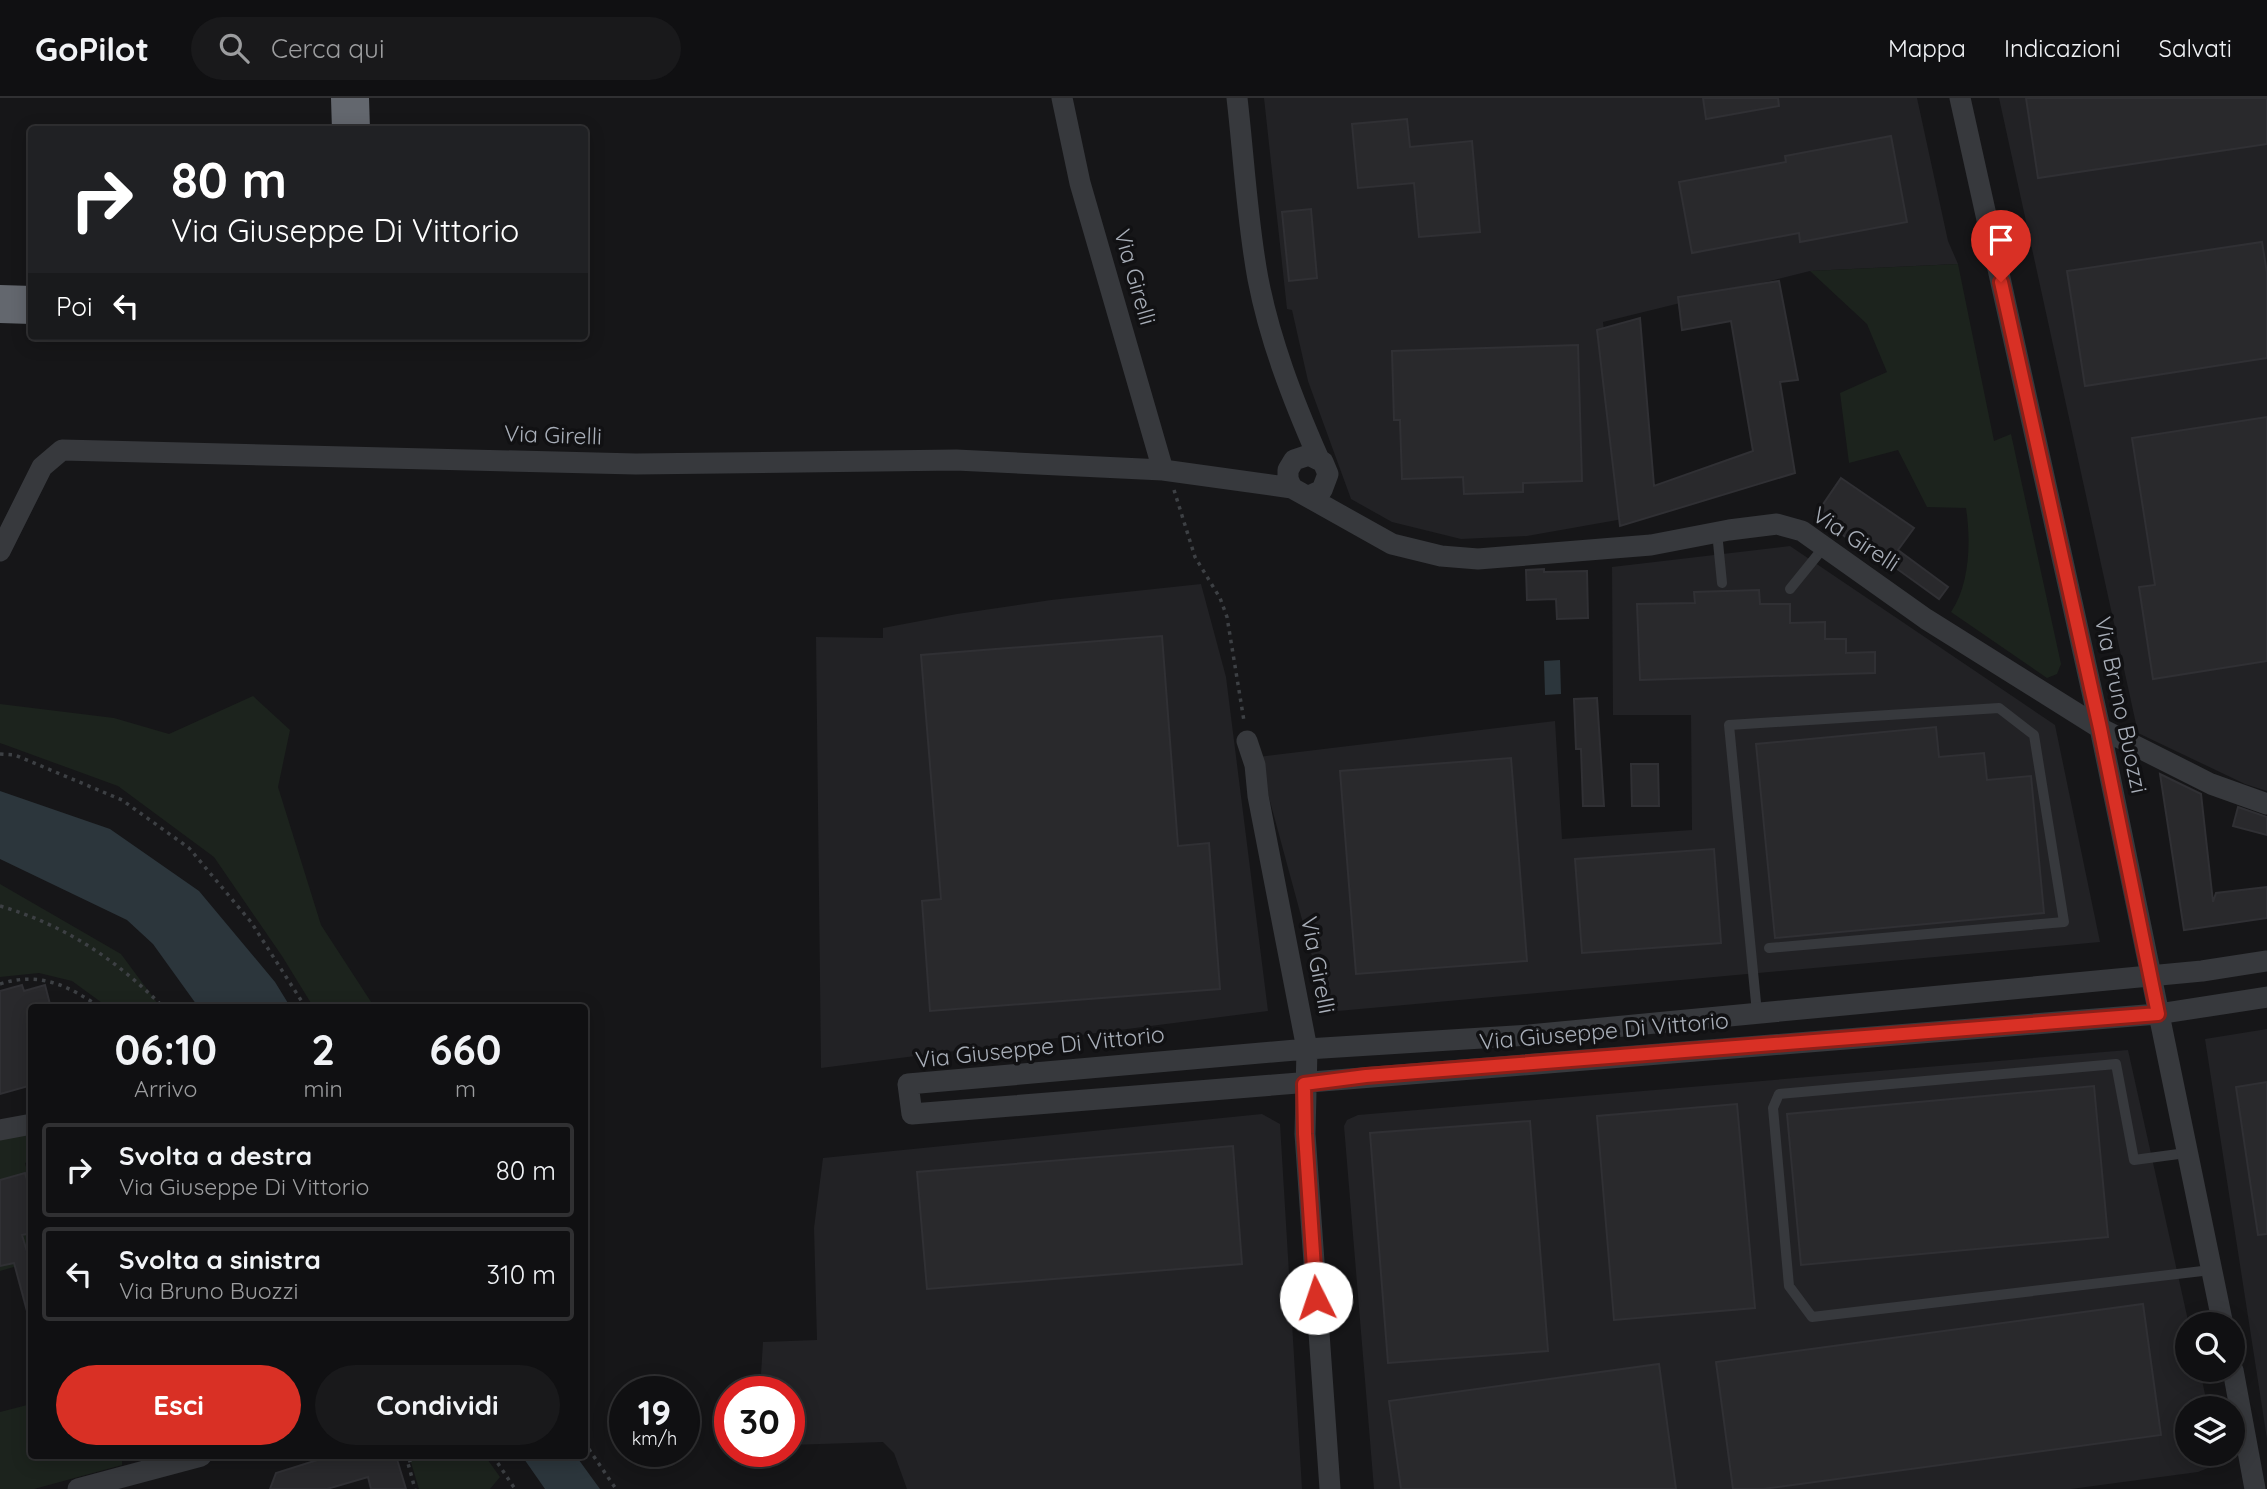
<!DOCTYPE html>
<html lang="it">
<head>
<meta charset="utf-8">
<style>
	:root { --surface:#101012; --page:#19191b; --text:#f1f3f6; --muted:#9c9d9f; --line:#303032; --accent:#d93025 }
	body { margin:0; font-family:Quicksand,sans-serif; background:var(--page); color:var(--text); height:100vh; display:flex; flex-direction:column; font-size:26px; white-space:nowrap }
	* { box-sizing:border-box; margin:0 }
	p { font-size:23px; color:var(--muted) }
	.icon { flex:none; width:38px; height:38px; fill:none; stroke:currentColor; stroke-width:2; stroke-linecap:round; stroke-linejoin:round }
	.map { position:relative; flex:1; overflow:hidden }
	.sheet { position:absolute; left:28px; top:906px; width:560px; height:455px; display:flex; flex-direction:column; background:var(--surface); border-radius:7px; box-shadow:0 4px 18px #0003,0 0 0 2px var(--line) }
	.sheet>* { flex:none }
	.top-card { position:absolute; left:28px; top:28px; width:560px; height:214px; border-radius:7px; box-shadow:0 4px 18px #0003,0 0 0 2px var(--line); background:#202124; color:#fff; overflow:hidden }
	.fabs { position:absolute; left:2175px; top:1214px; display:grid; gap:14px }
	.fabs a { display:grid; place-items:center; width:70px; height:70px; border-radius:50%; background:var(--surface); box-shadow:0 4px 18px #0003,0 0 0 2px var(--line); font-size:35px }
	.speed { position:absolute; left:609px; top:1278px; display:flex; gap:14px; font-size:35px; font-weight:700; text-align:center }
	.speed>* { display:grid; place-content:center; width:91px; height:91px; border-radius:50%; background:var(--surface); box-shadow:0 4px 18px #0003,0 0 0 2px var(--line); line-height:1 }
	.speed small { font-size:18px; font-weight:400 }
	.speed .limit { border:10px solid #d22; background:#fff; color:#111 }
	.pin { position:absolute; display:grid; place-items:center; width:60px; height:60px; color:#fff; margin:-72px -30px; border-radius:50% 50% 50% 0; rotate:-45deg; box-shadow:0 0 7px #0007 }
	.pin .icon { rotate:45deg }
	.me { position:absolute; width:77px; margin:-38px; rotate:356deg; stroke-linejoin:round; filter:drop-shadow(0 0 5px #0008) }
	.turn { display:flex; align-items:center; gap:24px; height:147px; padding:0 28px; font-size:32px }
	.turn .icon { width:91px; height:91px; stroke-width:2.5 }
	.turn b { display:block; font-size:49px; line-height:60px }
	.then { display:flex; align-items:center; height:66px; padding:0 28px; background:#0003; gap:14px; font-size:26px }
	.eta { display:flex; justify-content:space-evenly; align-items:center; height:119px; text-align:center }
	.eta b { font-size:42px; font-weight:700; line-height:49px }
	.primary-button { display:flex; gap:14px; margin-top:auto; padding:14px 28px }
	.primary-button a { flex:1; height:80px; border-radius:42px; background:var(--accent); color:#fff; font-size:28px; font-weight:700; line-height:80px; text-align:center }
	.primary-button a+a { background:var(--page); color:var(--text) }
	ul { padding:0; list-style:none }
	li { display:flex; align-items:center; gap:21px; height:94px; margin:0 14px 10px; padding:0 14px; border:4px solid var(--line); border-radius:7px }
	li div { flex:1 }
	li b { display:block; font-size:26px }
	li em { font-style:normal }
	header { display:flex; align-items:center; gap:42px; box-sizing:border-box; height:98px; padding:0 35px; background:var(--surface); border-bottom:2px solid var(--line) }
	header strong { font-size:33px }
	nav { display:flex; gap:38px; margin-inline-start:auto; font-size:24px }
	.search { width:490px; height:63px; background:var(--page); display:flex; align-items:center; gap:18px; box-sizing:border-box; padding:0 24px; border-radius:38px; color:var(--muted); font-size:26px }
	.map>svg:first-child { display:block }
</style>
</head>
<body>
<header>
<strong>GoPilot</strong>
<div class="search"><svg class="icon" aria-label="search" viewBox="0 0 24 24"><circle cx="10" cy="10" r="6"/><path d="M15 15l6 6"/></svg>Cerca qui</div>
<nav><a>Mappa</a><a>Indicazioni</a><a>Salvati</a></nav>
</header>
<div class="map">
<svg width="2267" height="1391" viewBox="0 0 2267 1391">
	<rect width="100%" height="100%" fill="#161618"/>
	<!-- built -->
	<path fill="#222225" d="M1264 0H1917L1948 143 1958 166 1810 173 1603 224 1623 421 1527 438 1461 441 1392 424 1351 401 1308 283 1292 212 1287 211Z
		M1999 0H2267V693L2245 686 2138 635Z
		M1790 448 2055 627 2100 844 1327 914 1258 659 1555 623 1562 741 1692 732 1691 617H1613L1612 469Z
		M1201 486 1226 579 1268 913 821 970 816 539 883 540V530L957 516 1051 502Z
		M2267 931V1341L2205 941Z
		M2128 952 2189 1227 2188 1272H2200L2208 1311H2188V1356H2217V1360L2208 1370 2198 1374 2071 1391H1374L1344 1028 1347 1022 1358 1017Z
		M1262 1016 1280 1026 1302 1391H907L894 1355 883 1344 789 1347V1293H760L763 1244 817 1242 814 1130 823 1060Z"/>
	<!-- green -->
	<path fill="#1c231d" d="M1958 166 1994 343 2011 336 2061 566 2057 576 2047 580 1951 514C1970 486 1971 443 1966 410L1927 409 1898 352 1849 365 1840 295 1887 274 1867 226 1810 173Z
		M253 598 290 632 278 689 321 827 375 910H314L282 858 214 759 118 688 0 645V606L114 620 169 636Z
		M0 786 121 856 161 910H109L72 883 39 875 0 879Z
		M22 1036 31 1040V1063L25 1065 31 1088V1164L0 1173V1042Z
		M31 1306 32 1358H122V1367L34 1391H0V1314Z
		M409 1358H485L500 1379 490 1391H419Z"/>
	<!-- water -->
	<path fill="#2c363c" d="M1560 562 1561 596 1545 597 1544 563Z
		M0 693 110 731 199 793 275 884 291 910H199L153 846 127 822 0 761Z
		M522 1358H576L600 1391H545Z"/>
	<!-- building -->
	<path fill="#29292c" stroke="#303034" stroke-width="2" d="M1703 0H1778L1779 8 1706 21Z
		M2026 0H2267V46L2038 80Z
		M1407 21 1410 49 1472 43 1480 134 1419 139 1414 85 1358 90 1352 26Z
		M1891 38 1907 124 1800 144 1799 135 1692 155 1679 84 1786 64 1785 58Z
		M1311 111 1317 180 1289 183 1282 114Z
		M2262 144 2267 175V260L2085 288 2067 173Z
		M1779 183 1798 282 1780 284 1795 375 1620 428 1597 232 1640 220 1654 388 1753 353 1731 223 1682 232 1678 199Z
		M1578 247 1582 383 1523 385V394L1464 396 1463 379 1402 381 1400 322H1394L1392 253Z
		M2267 319V563L2153 581 2139 489 2155 487 2132 340Z
		M1841 380 1914 430 1898 452 1948 489 1939 501 1889 465 1888 468 1815 418Z
		M1544 471V474L1587 473 1588 520 1557 521 1556 501 1527 502 1526 472Z
		M1759 492 1760 506H1790V525L1825 524V541H1846V555L1875 554V575L1640 582 1637 506 1695 505 1694 494Z
		M1162 538 1178 748 1209 745 1220 891 930 913 922 803 941 801 921 557Z
		M1597 600 1604 708H1583L1581 651H1576L1574 601Z
		M1936 629 1939 659 1984 655 1987 682 2031 678 2044 815 1775 840 1756 646Z
		M1511 660 1527 863 1356 876 1340 673Z
		M1631 666H1658L1659 708H1632Z
		M2160 676 2201 696 2213 804 2216 795 2267 789V820L2184 832Z
		M2238 709 2267 719V737L2233 728Z
		M1714 751 1721 845 1582 855 1575 761Z
		M22 887 24 893 45 887 51 910H32V987L0 996V893Z
		M2267 984V1136L2258 1137 2236 989Z
		M2094 988 2108 1139 1801 1167 1787 1016Z
		M1737 1006 1755 1210 1614 1222 1597 1018Z
		M1530 1023 1548 1253 1388 1265 1370 1035Z
		M1233 1048 1242 1166 927 1191 917 1074Z
		M25 1075 32 1100V1135L22 1137 32 1170V1212L27 1213 14 1165 0 1168V1082Z
		M2143 1206 2161 1337 1763 1391H1733L1716 1264Z
		M1659 1266 1676 1391H1401L1389 1303Z
		M330 1358H396L406 1391H371L368 1379 327 1391H270L276 1375Z"/>
	<g fill="none" stroke-linecap="round" stroke-linejoin="round">
		<!-- path -->
		<path stroke="#3d4044" stroke-width="3.5" stroke-dasharray="3.5 5" stroke-linecap="butt" d="M1174 392 1195 459 1220 500 1227 519 1244 623
			M0 656 15 657 122 702 189 750 251 824 306 910
			M0 808C65 827 117 862 164 910
			M0 886C40 873 69 888 101 910
			M584 1344 616 1391
			M406 1358 415 1391
			M477 1358 485 1361 488 1358
			M493 1358 515 1391
			M408 1363 426 1358"/>
		<!-- service -->
		<path stroke="#37393d" stroke-width="10" d="M1717 434 1722 485
			M1790 491 1824 449
			M1757 915 1729 627 1999 610 2034 637 2064 824 1769 850
			M2186 1055 2134 1062 2116 966 1779 996 1773 1010 1789 1188 1812 1219 2211 1172"/>
		<!-- minor -->
		<path stroke="#37393d" stroke-width="21" d="M1062 0 1080 85 1163 372
			M1237 0C1244 60 1247 122 1258 181 1270 243 1293 302 1318 359
			M1960 0 2100 630 2223 1227
			M1309 398 1322 392 1328 376 1323 364 1309 357 1294 362 1288 372V381L1292 390 1392 446 1441 458 1478 461 1651 447 1729 432 1777 426 1802 433 1926 521 2100 630 2211 686 2267 706
			M0 453 42 369 62 352 636 366 956 362 1163 372 1292 390
			M1247 643 1255 667 1258 698 1307 951 1305 1036 1330 1391
			M2267 863 2202 873 1529 937 1307 951 908 986 912 1016 2158 916 2267 899
			M0 1032 32 1026
			M2233 1272 2255 1391
			M78 1391 201 1358"/>
		<!-- motorway -->
		<path stroke="#63676e" stroke-width="38" d="M350 0 351 32
			M0 206 32 207"/>
	</g>
	<g fill="none" stroke-linecap="round" stroke-linejoin="round">
		<defs>
			<path id="route" d="M1316 1200 1305 1036 1304 986 1366 978 2158 916 2100 630 2001 184"/>
		</defs>
		<!-- route casing -->
		<use href="#route" stroke="#8d1f18" stroke-width="18"/>
		<!-- route -->
		<use href="#route" stroke="#d93025" stroke-width="12"/>
	</g>
	<g text-anchor="middle" stroke-width="7" stroke-linejoin="round" paint-order="stroke">
		<!-- street labels -->
		<g font-size="23" fill="#a8aeb8" stroke="#111113">
			<text transform="translate(1135 179) rotate(74)" y="8">Via Girelli</text>
			<text transform="translate(553 337) rotate(2)" y="8">Via Girelli</text>
			<text transform="translate(1856 441) rotate(33)" y="8">Via Girelli</text>
			<text transform="translate(2121 607) rotate(78)" y="8">Via Bruno Buozzi</text>
			<text transform="translate(1318 867) rotate(79)" y="8">Via Girelli</text>
			<text transform="translate(1604 933) rotate(-5)" y="8">Via Giuseppe Di Vittorio</text>
			<text transform="translate(1040 949) rotate(-6)" y="8">Via Giuseppe Di Vittorio</text>
		</g>
	</g>
</svg>
<div class="fabs">
<a><svg class="icon" aria-label="search" viewBox="0 0 24 24"><circle cx="10" cy="10" r="6"/><path d="M15 15l6 6"/></svg></a>
<a><svg class="icon" aria-label="layers" viewBox="0 0 24 24"><path d="M12 4l9 5-9 5-9-5zM3 14l9 5 9-5"/></svg></a>
</div>
<div class="speed"><div>19<small>km/h</small></div><div class="limit">30</div></div>
<div class="pin" style="left:2001px;top:184px;background:#d93025"><svg class="icon" aria-label="arrive" viewBox="0 0 24 24"><path d="M6 21V4h12l-3 4 3 4H6"/></svg></div>
<svg class="me" style="left:1316px;top:1200px" viewBox="-20 -20 40 40"><circle r="19" fill="#fff"/><path d="M0-13L10 11 0 6-10 11z" fill="#d93025"/></svg>
<div class="top-card">
<div class="turn"><svg class="icon" aria-label="right" viewBox="0 0 24 24"><path d="M7 20v-9h11M14 6l5 5-5 5"/></svg><div><b>80 m</b>Via Giuseppe Di Vittorio</div></div>
<div class="then">Poi<svg class="icon" aria-label="left" viewBox="0 0 24 24"><path d="M17 20v-9H6M10 6l-5 5 5 5"/></svg></div>
</div>
<section class="sheet">
<div class="eta">
<div><b>06:10</b><p>Arrivo</p></div>
<div><b>2</b><p>min</p></div>
<div><b>660</b><p>m</p></div>
</div>
<ul>
<li><svg class="icon" aria-label="right" viewBox="0 0 24 24"><path d="M7 20v-9h11M14 6l5 5-5 5"/></svg><div><b>Svolta a destra</b><p>Via Giuseppe Di Vittorio</p></div><em>80 m</em></li>
<li><svg class="icon" aria-label="left" viewBox="0 0 24 24"><path d="M17 20v-9H6M10 6l-5 5 5 5"/></svg><div><b>Svolta a sinistra</b><p>Via Bruno Buozzi</p></div><em>310 m</em></li>
</ul>
<div class="primary-button"><a>Esci</a><a>Condividi</a></div>
</section>
</div>
</body>
</html>
